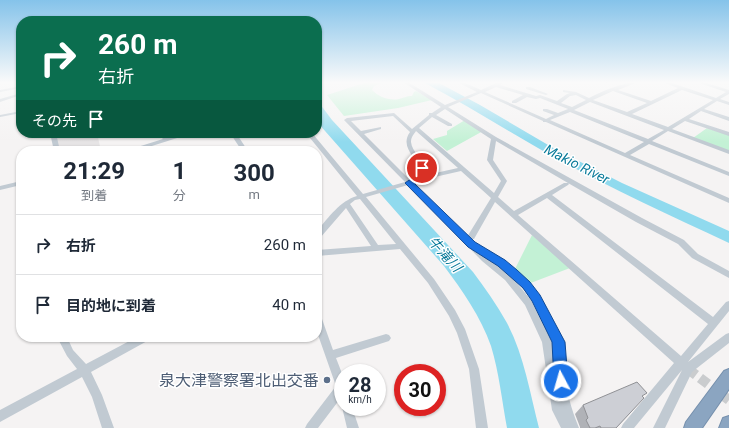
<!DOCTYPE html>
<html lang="ja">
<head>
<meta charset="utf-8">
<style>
	:root { --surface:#fff; --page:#f2f2f3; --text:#1f2937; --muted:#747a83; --line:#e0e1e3 }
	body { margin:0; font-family:Roboto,"Noto Sans JP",sans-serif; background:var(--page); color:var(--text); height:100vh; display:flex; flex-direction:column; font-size:15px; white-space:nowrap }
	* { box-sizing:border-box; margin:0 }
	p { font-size:13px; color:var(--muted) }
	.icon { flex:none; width:22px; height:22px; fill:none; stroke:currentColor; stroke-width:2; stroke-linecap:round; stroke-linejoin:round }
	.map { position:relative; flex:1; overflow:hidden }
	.details { position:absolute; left:16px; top:146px; width:306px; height:196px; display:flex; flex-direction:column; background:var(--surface); border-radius:16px; box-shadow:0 1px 3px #0004 }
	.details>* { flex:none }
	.banner { position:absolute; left:16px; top:16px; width:306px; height:122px; border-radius:16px; box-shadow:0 1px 3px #0004; background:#0b6e4f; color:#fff; overflow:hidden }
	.speed { position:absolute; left:334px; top:364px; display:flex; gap:8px; font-size:20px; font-weight:700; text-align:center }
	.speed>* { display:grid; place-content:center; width:52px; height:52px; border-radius:50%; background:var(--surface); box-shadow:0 1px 3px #0004; line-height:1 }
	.speed small { font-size:10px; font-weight:400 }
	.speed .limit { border:6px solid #d22; background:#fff; color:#111 }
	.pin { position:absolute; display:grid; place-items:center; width:34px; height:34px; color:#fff; margin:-17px; border:2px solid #fff; border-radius:50%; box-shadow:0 1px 4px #0007 }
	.me { position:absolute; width:44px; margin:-22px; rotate:354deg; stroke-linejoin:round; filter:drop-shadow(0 0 3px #0008) }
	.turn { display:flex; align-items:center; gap:14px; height:84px; padding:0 16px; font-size:18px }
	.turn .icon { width:52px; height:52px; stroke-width:2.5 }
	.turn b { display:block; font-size:28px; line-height:34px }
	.then { display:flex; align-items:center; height:38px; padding:0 16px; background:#0003; gap:8px; font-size:15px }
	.eta { display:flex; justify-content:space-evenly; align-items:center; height:68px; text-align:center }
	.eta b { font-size:24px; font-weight:700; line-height:28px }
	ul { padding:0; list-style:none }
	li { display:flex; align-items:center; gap:12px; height:60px; padding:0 16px; border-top:1px solid var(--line) }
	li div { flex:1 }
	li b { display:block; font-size:15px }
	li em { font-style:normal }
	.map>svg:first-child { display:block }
</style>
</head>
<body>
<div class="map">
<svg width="729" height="428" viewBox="0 0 729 428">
	<rect width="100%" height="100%" fill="#f5f3f3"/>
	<!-- education -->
	<path fill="#e6e4e5" d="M56 133H97L101 151H59Z"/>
	<!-- green -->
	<path fill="#c3f1d5" d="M367 82 382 83 374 86 372 90C379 97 389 101 399 99 404 98 406 96 412 96L414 92 416 91 432 100 398 108 344 116 327 95Z
		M465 120 483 131 447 151 433 139 447 135V131Z
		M707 128 729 135V151L693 138Z
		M532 235 570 268 528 284 514 271Z"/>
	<!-- water -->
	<path fill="#90daee" d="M423 82 439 83 480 105 555 149 622 183 729 231V243C671 216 613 189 557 159 512 134 469 106 423 82Z
		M317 100 332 120 473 272C485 288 497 305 507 323 524 355 530 393 539 428H507C502 401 499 372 491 346 481 317 462 290 444 266L318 123Z"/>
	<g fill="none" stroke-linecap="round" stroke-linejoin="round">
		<!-- minor-tunnel -->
		<path stroke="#caccce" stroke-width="10" stroke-dasharray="10 5" stroke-linecap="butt" d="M688 369 729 400"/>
		<defs>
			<path id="highway" d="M729 369V389L702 428H684L686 422 724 371Z
				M729 416V428H719L723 418Z"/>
		</defs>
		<!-- highway casing -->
		<use href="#highway" stroke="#7690ad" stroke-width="2"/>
		<!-- minor -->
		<path fill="#c1cad2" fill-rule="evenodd" d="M403 82H408L445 105 477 92 457 82H463L481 90 498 82H504L500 85 536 96 540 95 557 101 567 94 570 93 563 92V90L576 92 589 98C603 91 623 82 638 82L618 90 651 101 678 88 662 82H669L716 98 726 92 696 82H703L729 90V94L720 99 729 102V105L717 101 704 109 729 117V121L701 111 689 119 729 132V136L685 121 672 129 729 150V154L668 131 652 141 729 172V176L649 144 630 155 729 198V203L546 122H543V121L481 93 448 107 496 137 642 218 684 240 698 254 729 271V278L692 258 678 244 636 222 568 183 569 184 568 185 552 195 713 317 726 302 729 301V311L688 362 726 334 729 333V343L692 372 665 428H653L682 370 634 428H621L623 424 674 363 495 202 474 239H470L477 247C485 247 500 258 506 263 527 278 540 297 552 319 557 327 562 335 563 344 565 352 563 361 564 369 566 390 571 409 579 428H561L552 410 542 342 525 305 505 280 482 261 408 185 366 197 434 279 455 310 465 329 479 369 488 428H476L469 369 457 333 449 316 428 283 400 249 317 256V250L371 246 346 208 320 238 317 239V231C329 217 340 201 357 196L306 133H312L363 194 405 182 344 120 347 118 394 113 412 129 429 115V113H432L441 107ZM496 87 523 95 512 101V103H516L527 97 536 99 540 98 568 109 558 113 547 109H543V111L554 115 546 119 485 92ZM682 90 713 100 668 127 632 114ZM613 91 647 103 627 112 593 100ZM576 95 586 100 572 107 561 103 570 96ZM590 102 664 130 648 139 574 110ZM445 109 491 139 487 160 501 181 494 193 419 128 432 117 448 126H452V124L436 115ZM570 112 644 142 625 153 550 120ZM393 116 410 132C395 153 435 165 410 180L364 134 381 129V127L361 131 351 121ZM416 131 458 168 422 176C431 162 412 155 411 142 411 137 414 134 416 131ZM496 141 568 183H564L514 211 498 197 507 181 493 160ZM461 171 491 198 467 237 413 183 417 181ZM547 198 708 324 681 356 518 215ZM360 199 396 244 378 245 350 204 355 200ZM494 262C519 279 555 323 554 354L552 342 531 300 511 276Z
			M601 82H608L606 83Z
			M21 86V88L0 92V90Z
			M526 87H530L548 94 546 95 526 89Z
			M21 93V95L0 102V99Z
			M21 111V113L0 117V115Z
			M30 133H47L33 138 30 136Z
			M50 133H56L60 151H54Z
			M164 133H170L166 136 167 138 184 133H193L136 151H127L128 150 163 139 160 136Z
			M230 133H236L248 151H242Z
			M21 181V185L0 190V186Z
			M317 315 320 316 322 319 333 350 386 334 389 335 391 338 389 341 336 358 343 376V395L318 428H305L307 424 336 386 317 332Z
			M57 337H67L73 350 86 364 137 337H151L149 340 91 372 102 395 114 428H102L92 397 82 377 0 422V410L77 369 67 356Z
			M343 403V407H352L359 428H347L342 407Z"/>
		<!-- highway -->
		<use href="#highway" fill="#8ba5c1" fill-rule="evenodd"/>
	</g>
	<!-- wall -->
	<path fill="#b0b2b7" d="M644 397 616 428H580V427L575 414 583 405Z"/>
	<!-- building -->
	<path fill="#cdcfd5" stroke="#909195" d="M637 382 647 393 642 396 644 398 616 428H601L600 426 595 428H590L586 420 588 418 583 405Z"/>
	<!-- sky -->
	<linearGradient id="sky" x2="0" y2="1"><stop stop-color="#85c3ea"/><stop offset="0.58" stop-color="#fafafa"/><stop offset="1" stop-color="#fafafa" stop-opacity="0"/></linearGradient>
	<rect width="729" height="142" fill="url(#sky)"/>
	<!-- route -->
	<path fill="#1a73e8" stroke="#114b97" d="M422 166 426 168C426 176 421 181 415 184L475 242 505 260 517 270 530 282 540 295 565 342 568 381 566 386 561 387 556 386 554 381 552 342 532 301 523 288 498 266 468 247 405 183C411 178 418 178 418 168Z"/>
	<!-- markers -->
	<circle fill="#5c6f8a" stroke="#fff" stroke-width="1.5" cx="327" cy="380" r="4"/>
	<g text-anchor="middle" stroke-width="3" stroke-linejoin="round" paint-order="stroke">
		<!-- water labels -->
		<g font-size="14" font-style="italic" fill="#0c7c9b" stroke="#fff">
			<text transform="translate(577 164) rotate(27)" y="5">Makio River</text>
			<text transform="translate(445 254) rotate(48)" y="5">牛滝川</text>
		</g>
		<!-- near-service labels -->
		<g font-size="16" fill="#4e5e75" stroke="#fff" text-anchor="end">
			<text x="319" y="386">泉大津警察署北出交番</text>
		</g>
	</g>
</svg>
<div class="speed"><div>28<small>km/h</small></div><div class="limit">30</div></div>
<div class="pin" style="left:422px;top:168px;background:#d93025"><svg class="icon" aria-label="arrive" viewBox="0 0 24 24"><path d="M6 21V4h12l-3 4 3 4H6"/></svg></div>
<svg class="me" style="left:561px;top:381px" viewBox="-20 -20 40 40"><circle r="17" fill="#1a73e8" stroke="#fff" stroke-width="3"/><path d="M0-11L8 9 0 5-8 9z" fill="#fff"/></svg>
<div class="banner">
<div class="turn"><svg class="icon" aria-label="right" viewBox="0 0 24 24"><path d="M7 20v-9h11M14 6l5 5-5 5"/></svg><div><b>260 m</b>右折</div></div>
<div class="then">その先<svg class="icon" aria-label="arrive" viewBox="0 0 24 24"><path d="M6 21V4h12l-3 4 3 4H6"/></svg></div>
</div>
<section class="details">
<div class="eta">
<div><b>21:29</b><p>到着</p></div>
<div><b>1</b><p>分</p></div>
<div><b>300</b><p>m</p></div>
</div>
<ul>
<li><svg class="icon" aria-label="right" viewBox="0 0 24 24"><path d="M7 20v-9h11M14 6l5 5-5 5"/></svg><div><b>右折</b></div><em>260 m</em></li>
<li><svg class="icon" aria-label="arrive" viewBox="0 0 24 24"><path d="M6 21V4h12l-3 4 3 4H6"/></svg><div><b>目的地に到着</b></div><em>40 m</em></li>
</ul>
</section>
</div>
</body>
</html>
